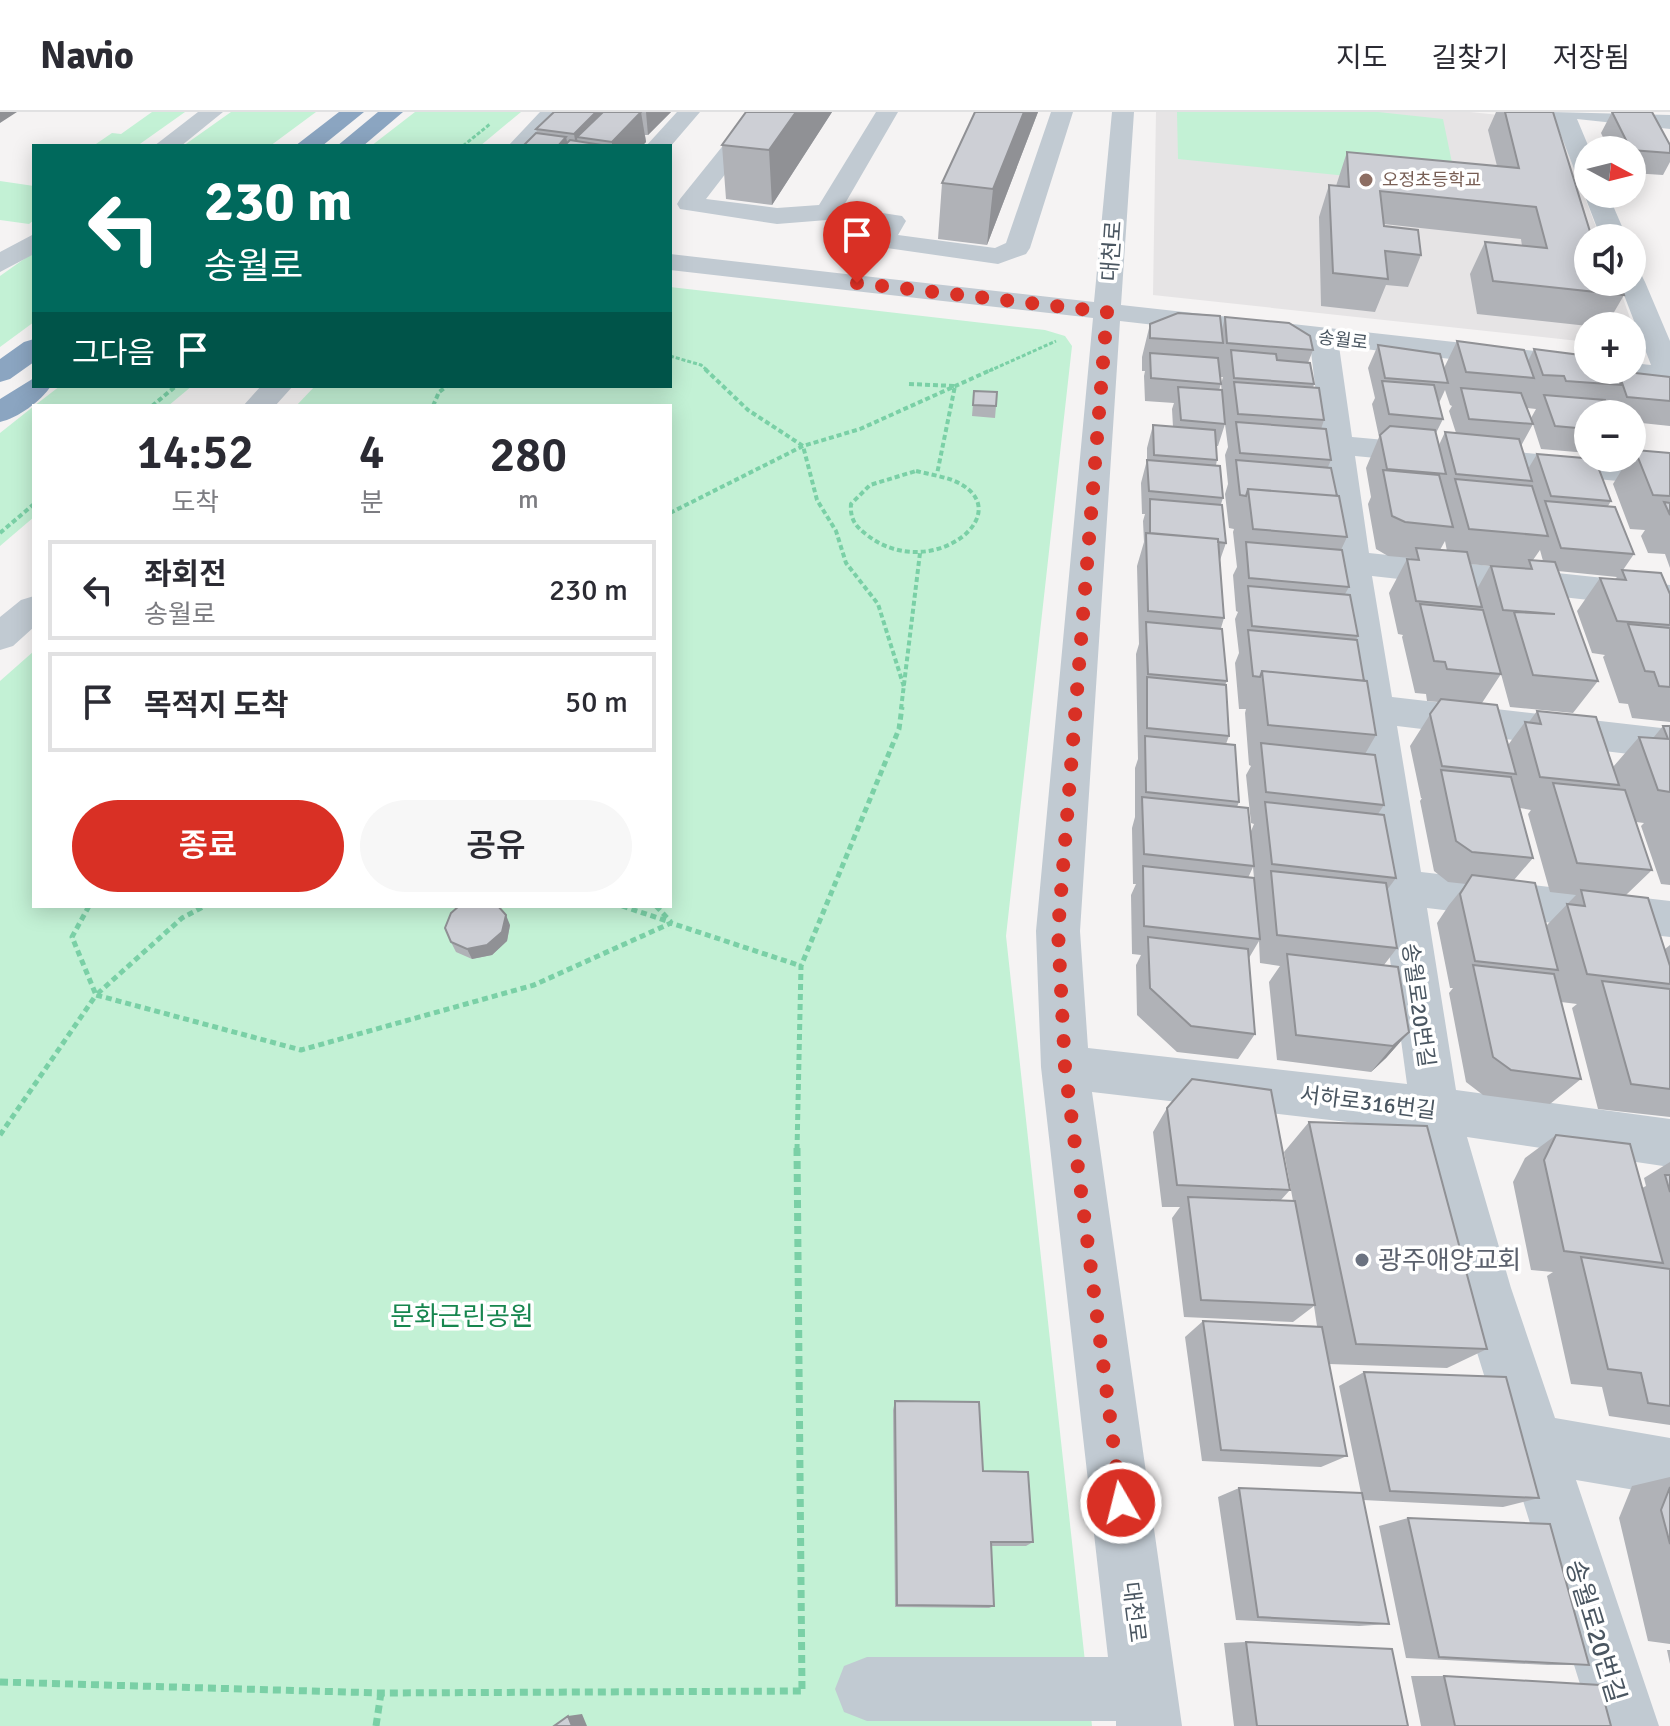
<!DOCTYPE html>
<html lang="ko">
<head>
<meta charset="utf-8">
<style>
	:root { --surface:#fff; --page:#f7f7f7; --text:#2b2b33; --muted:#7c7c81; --line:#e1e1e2; --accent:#d93025 }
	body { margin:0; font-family:Signika,"Noto Sans KR",sans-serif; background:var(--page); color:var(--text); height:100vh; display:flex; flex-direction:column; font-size:30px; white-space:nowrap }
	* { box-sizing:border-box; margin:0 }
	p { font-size:26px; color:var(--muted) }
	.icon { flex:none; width:44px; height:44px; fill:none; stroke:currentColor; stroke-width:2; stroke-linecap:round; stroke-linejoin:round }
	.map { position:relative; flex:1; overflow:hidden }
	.sheet { position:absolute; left:32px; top:292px; width:640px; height:504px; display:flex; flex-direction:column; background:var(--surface); border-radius:0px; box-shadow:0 4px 20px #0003 }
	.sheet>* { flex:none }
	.hud { position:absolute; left:32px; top:32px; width:640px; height:244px; border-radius:0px; box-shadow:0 4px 20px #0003; background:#00695c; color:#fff; overflow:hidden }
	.needle { width:52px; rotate:97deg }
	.buttons { position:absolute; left:1574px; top:24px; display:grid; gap:16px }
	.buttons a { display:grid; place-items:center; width:72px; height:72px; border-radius:50%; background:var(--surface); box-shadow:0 4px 20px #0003; font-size:40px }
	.pin { position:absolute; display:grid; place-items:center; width:68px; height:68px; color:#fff; margin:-82px -34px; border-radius:50% 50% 50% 0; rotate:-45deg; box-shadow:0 0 8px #0007 }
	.pin .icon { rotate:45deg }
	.me { position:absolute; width:88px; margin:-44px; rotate:352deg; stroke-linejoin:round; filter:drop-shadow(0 0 6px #0008) }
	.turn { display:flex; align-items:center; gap:28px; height:168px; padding:0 40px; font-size:36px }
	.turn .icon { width:104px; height:104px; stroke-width:2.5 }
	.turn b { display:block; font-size:56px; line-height:68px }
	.then { display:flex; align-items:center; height:76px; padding:0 40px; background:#0003; gap:16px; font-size:30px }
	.eta { display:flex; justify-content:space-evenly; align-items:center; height:136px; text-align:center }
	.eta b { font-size:48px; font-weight:600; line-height:56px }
	.action { display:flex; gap:16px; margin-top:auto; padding:16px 40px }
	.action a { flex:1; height:92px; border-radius:48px; background:var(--accent); color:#fff; font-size:32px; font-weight:600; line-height:92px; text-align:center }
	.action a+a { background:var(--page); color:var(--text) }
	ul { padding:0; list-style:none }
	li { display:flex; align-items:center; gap:24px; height:100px; margin:0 16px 12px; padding:0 24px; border:4px solid var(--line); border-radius:0px }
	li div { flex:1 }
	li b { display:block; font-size:30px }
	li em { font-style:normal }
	header { display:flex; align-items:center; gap:48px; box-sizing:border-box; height:112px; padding:0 40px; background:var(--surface); border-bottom:2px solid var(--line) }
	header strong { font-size:38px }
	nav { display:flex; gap:44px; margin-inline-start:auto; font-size:28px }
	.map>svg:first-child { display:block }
</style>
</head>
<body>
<header>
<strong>Navio</strong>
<nav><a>지도</a><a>길찾기</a><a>저장됨</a></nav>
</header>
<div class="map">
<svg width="1670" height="1614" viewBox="0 0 1670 1614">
	<rect width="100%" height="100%" fill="#f5f3f3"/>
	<!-- education -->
	<path fill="#e6e4e5" d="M1156 0H1470L1556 9 1600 126H1588V170H1617L1641 236 1632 235V214H1588V230L1153 183Z"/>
	<!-- green -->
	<path fill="#c3f1d5" d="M152 0H185L137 34H93L112 21 121 22Z
		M231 0H316L270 34H183Z
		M415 0H521L480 34H371Z
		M1177 0H1378L1443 7 1457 75 1178 47Z
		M0 69 34 74V108L29 112 0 108Z
		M34 140V210L0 235V164Z
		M670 175 1045 218 1065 224 1072 234 1006 824 1092 1614H0V569L34 539V794H670V294H296L315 274H670Z
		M60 274H192L168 294H34Z
		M34 294V405L0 434V321Z"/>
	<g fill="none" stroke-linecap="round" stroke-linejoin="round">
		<!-- path-far3 -->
		<path stroke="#7ad0a6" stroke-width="3" stroke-dasharray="4 2" stroke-linecap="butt" d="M463 34 490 12
			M670 244 701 253 708 259
			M989 259 1056 229"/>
		<!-- path-far2 -->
		<path stroke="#7ad0a6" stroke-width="4" stroke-dasharray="5 3" stroke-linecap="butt" d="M705 257 748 298 803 334 817 388 836 419 846 451 878 492 904 575
			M909 272 955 274 937 362
			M152 294 176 274
			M433 294 439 280 447 274
			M916 359C928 362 941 364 952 368 1025 397 932 474 867 423 855 414 850 407 851 392L870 373Z
			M670 401 803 334 860 317 993 257
			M0 421 34 392
			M901 597 920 441"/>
		<!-- path-far1 -->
		<path stroke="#7ad0a6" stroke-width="5" stroke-dasharray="6 4" stroke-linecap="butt" d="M89 794 72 825 96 883 182 806 205 794
			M622 794 670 810
			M656 794 671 810
			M0 1023 96 883 301 938 534 873 671 811 801 854
			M797 1038 801 854 899 617 902 595"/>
		<!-- path -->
		<path stroke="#7ad0a6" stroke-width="7" stroke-dasharray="8 5" stroke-linecap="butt" d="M797 1036 802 1579
			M0 1570 381 1581 803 1579
			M376 1614 381 1581"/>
		<!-- minor -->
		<path fill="#c1cad2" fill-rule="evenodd" d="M198 0H223L181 34H154Z
			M540 0H564L533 34H508Z
			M677 0H700L670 35 646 34Z
			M750 0H773L706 87 777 96 819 93 876 0H898L843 95 902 104 906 109 898 123 995 136 1006 131 1051 0H1073L1030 136 1026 142 998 152 873 134 869 129 877 114 827 108 777 112 680 97 677 92 680 87Z
			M1112 0H1134L1121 193 1588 245V258L1598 260 1588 263 1339 234 1352 325 1670 354V374L1355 344 1369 441 1670 473V497L1372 464 1392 585 1670 617V647L1397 614 1421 760 1670 789V825L1427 796 1456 978 1670 1007V1055L1467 1025 1511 1176 1555 1306 1670 1326V1384L1576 1368 1659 1614H1593L1457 1176 1416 1018 1092 980 1182 1614H1116V1609H867L844 1600 835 1577 844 1554 867 1545H1108L1041 955 1036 819 1093 206 670 158V142L1094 190ZM1120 209 1310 231 1336 451 1407 972 1088 936 1080 819Z
			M1552 0 1670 3V17L1577 7 1590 38 1588 69 1576 62Z
			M1588 77V82H1608L1627 126H1601L1584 82Z
			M34 122V142L0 160V140Z
			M1632 162 1642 164 1645 170 1670 229V273L1609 264 1604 258H1632V251L1651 253 1619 170H1632Z
			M261 274H293L275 294H243Z
			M34 484V515L13 534 0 538V505L21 488Z"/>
		<!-- highway -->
		<path fill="#8ba5c1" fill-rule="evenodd" d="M339 0H364L322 34H295Z
			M378 0H403L363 34H337Z
			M34 227V250L10 267 0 270V247L24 230Z
			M34 266V274H51C41 289 18 306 0 310V287Z"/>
	</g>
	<!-- wall -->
	<path fill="#b0b2b7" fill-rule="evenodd" d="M554 0H671L648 23H645L646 30 642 34H523L537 21 536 17Z
		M746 0H832L772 93 726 87 722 33Z
		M975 0H1038L987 133 938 127 942 71Z
		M1496 0H1553L1588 170 1624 183 1606 214H1588L1477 202 1470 162 1485 130 1522 134 1521 127 1384 112V114L1421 143 1408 175 1386 173 1375 200 1321 194 1319 105 1329 73 1336 74 1347 40 1497 54 1488 18Z
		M1612 0H1652L1670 33V50L1663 63 1632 61V38H1609L1601 21Z
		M1225 205 1313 238 1308 251 1314 272 1313 276 1324 308 1321 317 1331 348 1328 355 1337 384 1347 425 1341 438 1349 475 1345 482 1358 524 1356 528 1376 623 1365 642 1384 693 1378 702 1396 766 1387 778 1397 836 1384 853 1409 920 1386 946 1371 960 1277 948 1269 870 1280 854 1260 851 1259 829 1249 846 1255 922 1238 947 1177 940 1137 903 1136 853 1141 843 1132 842 1131 783 1136 772H1133L1132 716 1135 705V656L1138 647 1136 542 1139 532 1137 454 1144 430 1143 409 1145 402H1142L1141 371 1147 348V336L1153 313 1173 315 1172 297 1174 291 1145 289 1144 264 1145 259H1142V245L1150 212 1222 217ZM1220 265H1223L1221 272 1224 302 1219 278 1221 272ZM1225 312 1228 335 1225 343 1228 372 1225 382 1229 416 1234 417 1233 420 1237 455 1233 463 1236 499 1238 500 1235 507 1239 541 1235 551 1239 597H1246L1245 601 1249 653 1251 654 1246 663 1251 711 1254 712 1251 719 1237 695 1239 690 1226 632 1229 624 1225 573 1227 569 1221 516 1224 506 1220 448 1226 431 1221 392 1223 386 1216 353 1217 348 1216 334H1218ZM1253 755 1254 766H1248Z
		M1457 229 1528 249 1534 237 1616 262 1618 259 1670 265V314L1632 310V302H1611L1608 294 1588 302V341L1541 337 1531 306 1536 297 1527 296 1533 312 1521 334 1528 357 1537 342 1611 389 1608 394 1634 442 1623 458 1670 513V610L1632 606 1628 592 1619 591 1603 545 1605 543 1592 541 1577 499 1600 466 1615 467 1617 465 1558 459 1598 569 1573 601 1510 595 1501 562 1482 591 1508 633 1525 610H1529L1537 599 1613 655 1639 625 1653 626 1663 614H1670V773L1661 772 1641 714 1644 711 1636 710 1652 758 1626 783 1665 837 1670 833V1005L1598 997 1572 896 1577 892 1561 890 1581 967 1550 992 1483 983 1466 970 1449 881 1453 876H1450L1437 811 1449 793 1466 772 1448 770 1434 759 1420 689 1422 686H1421L1410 634 1438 590 1427 589 1426 582 1415 581 1402 525 1403 523 1398 522 1389 481 1407 447 1410 448 1411 446 1388 444 1376 437 1368 392 1371 385 1366 356 1379 325 1372 292 1375 286 1368 256 1378 233 1444 256ZM1445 278 1450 293 1452 294 1449 299 1456 321 1445 320 1439 333 1436 321 1443 307 1439 291ZM1445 429 1447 439 1440 438ZM1540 438 1543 449 1533 448ZM1470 452 1490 454 1477 477ZM1520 696 1531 698 1528 702 1550 780 1576 783 1547 813 1514 768 1533 746Z
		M974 279 996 294 995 306 972 304Z
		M1635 338 1670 341V456L1665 442 1648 441 1641 424 1645 418 1630 417 1613 372 1629 346H1632V342Z
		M510 813 507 829 492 843 472 847 456 840 451 830Z
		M1167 996 1290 1078 1280 1089H1293L1284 1040 1309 1010 1487 1237 1447 1256 1329 1252 1347 1344 1321 1355 1202 1349 1185 1225 1203 1209 1317 1214 1314 1194 1293 1210 1184 1205 1172 1106 1180 1095H1162L1153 1020Z
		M1556 1023 1642 1076 1646 1074 1644 1066 1670 1050V1313L1609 1304 1602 1275 1571 1272 1547 1164 1553 1160 1531 1158 1513 1070 1525 1046Z
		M1364 1260 1539 1386 1503 1395 1363 1388 1389 1512 1359 1514 1236 1508 1218 1385 1239 1376 1361 1381 1339 1274Z
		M895 1289 983 1359 1033 1430 1026 1434H991L994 1494 989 1496 895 1495 893 1298Z
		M1670 1365V1532L1648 1529 1619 1406 1632 1374Z
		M1408 1406 1589 1553H1548L1406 1546 1379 1414Z
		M1246 1530 1408 1614H1234L1224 1531Z
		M1667 1538H1670V1552Z
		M1411 1564H1444L1611 1614H1421Z"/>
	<!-- shaded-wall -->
	<path fill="#909195" d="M0 0H17L0 11Z
		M596 0H605L577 25 578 34H576L574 22Z
		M641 0 646 30 642 34H612V30Z
		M646 0H671L648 23Z
		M796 0H832L772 93 769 38Z
		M1024 0H1038L987 133 993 77Z
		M566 25 568 34H558Z
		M506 803 510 813 507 829 492 843 472 847 467 837Z
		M1409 920 1386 946 1371 960 1393 934Z
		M582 1602 587 1614H572L568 1604Z"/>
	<!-- building -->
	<path fill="#cdcfd5" stroke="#909195" stroke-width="2" d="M554 0H596L574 22 536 17Z
		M603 0H641L612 30 577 25Z
		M746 0H796L769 38 722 33Z
		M975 0H1024L993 77 942 71Z
		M1505 0H1553L1592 126H1588V170H1619L1624 183 1493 169 1485 130 1547 136 1536 95 1380 79 1384 114 1418 118 1421 143 1385 139 1388 167 1333 161 1329 73 1349 75 1347 40 1519 56Z
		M1612 0H1652L1670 33V41L1631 38Z
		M536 21 566 25 558 34H523Z
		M570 28 608 34H564Z
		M1178 201 1220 204 1223 231 1150 226V212Z
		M1225 205 1289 211 1310 224 1313 238 1227 231Z
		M1457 229 1524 238 1534 266 1466 260Z
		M1378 233 1440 242 1448 271 1385 266Z
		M1534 237 1588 244V258H1615L1621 273 1566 269 1564 264 1543 263Z
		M1231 238 1276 242 1277 248 1310 251 1314 272 1234 266Z
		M1150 241 1218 246 1221 272 1151 266Z
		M1618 259 1670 265V289L1627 285Z
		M1382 269 1434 273 1443 307 1389 302Z
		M1234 270 1319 276 1324 308 1238 302Z
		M1178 275 1222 278 1225 312 1181 308Z
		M1461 276 1521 281 1533 312 1469 307Z
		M974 279 997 280 996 294 973 293Z
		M1544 283 1605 288 1610 302H1588V317L1555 314Z
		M1236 310 1326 317 1331 348 1240 341Z
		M1153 313 1215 318 1217 348 1154 343Z
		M1390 314 1435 318 1446 362 1387 357 1380 323Z
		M1445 320 1519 327 1532 369 1456 362Z
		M1635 338 1670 341V384L1653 383Z
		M1537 342 1595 347 1611 389 1551 384Z
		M1147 348 1220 354 1223 386 1149 379Z
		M1236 348 1331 356 1337 384 1248 377 1246 384 1240 383Z
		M1383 358 1439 363 1453 415 1405 410 1392 404Z
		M1455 367 1532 374 1548 424 1469 417Z
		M1248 377 1339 384 1347 425 1253 417Z
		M1150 387 1222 393 1226 431 1218 430V427L1150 421Z
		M1545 389 1615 395 1634 442 1561 436Z
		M1664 390 1670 391V403Z
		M1146 421 1218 427 1224 506 1148 499Z
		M1246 430 1342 438 1349 475 1249 466Z
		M1416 436 1467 440 1482 495 1416 489 1407 447 1419 448Z
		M1529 448 1555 450 1598 569 1533 563 1514 500 1555 502 1503 498 1491 454 1532 457Z
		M1622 458 1661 461 1670 482V513L1617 509 1600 466 1626 468Z
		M1248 474 1350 483 1358 524 1252 514Z
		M1420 492 1483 498 1501 562 1447 557 1445 550 1434 549Z
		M1146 510 1222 517 1227 569 1148 562Z
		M1628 512 1670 516V575L1659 574 1654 560 1645 559Z
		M1248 518 1357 528 1364 569 1262 559 1260 565 1253 564Z
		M1262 559 1367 569 1376 623 1268 613Z
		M1147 565 1226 573 1229 624 1147 616Z
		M1441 587 1497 593 1516 662 1442 654 1430 602Z
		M1537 599 1596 605 1619 673 1540 665 1525 610 1541 612Z
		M1663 614H1670V680L1658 678 1639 625 1668 627Z
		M1145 624 1235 633 1239 690 1146 680Z
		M1261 631 1375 643 1384 693 1266 680Z
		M1441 658 1511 665 1533 746 1472 740 1456 729Z
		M1553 671 1625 678 1652 758 1577 751Z
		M1142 685 1248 696 1254 754 1144 742Z
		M1265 690 1384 703 1396 766 1272 752Z
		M1143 754 1254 766 1260 827 1144 814Z
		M1271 759 1386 771 1397 836 1277 823Z
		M1472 763 1535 771 1558 858 1475 849 1460 782Z
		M1581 778 1648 786 1670 854V872L1587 862 1567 792 1585 794Z
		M459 794H498L506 803 502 820 487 833 467 837 451 830 445 816 451 801Z
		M1148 825 1248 837 1255 922 1191 914 1150 876Z
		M1287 842 1398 855 1409 920 1393 934 1296 923Z
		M1473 853 1554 862 1581 967 1511 958 1493 945Z
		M1602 869 1670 877V977L1631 972Z
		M1192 967 1271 978 1290 1078 1177 1073 1167 996Z
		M1309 1010 1427 1014 1487 1237 1356 1232Z
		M1556 1023 1630 1032 1663 1151 1564 1139 1544 1048Z
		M1665 1063H1670V1080Z
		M1188 1085 1295 1089 1315 1193 1201 1188Z
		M1581 1145 1670 1157V1294L1648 1291 1641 1261 1608 1257Z
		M1203 1209 1322 1215 1347 1344 1221 1338Z
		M1364 1260 1506 1265 1539 1386 1390 1379Z
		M895 1289 979 1290 983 1359 1028 1360 1033 1430H991L994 1494 897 1493Z
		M1670 1375V1432L1661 1398Z
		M1239 1376 1362 1381 1389 1512 1258 1505Z
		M1408 1406 1550 1412 1589 1553 1439 1545Z
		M1246 1530 1392 1537 1408 1614H1257Z
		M1444 1564 1600 1573 1611 1614H1455Z
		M568 1604 572 1614H554Z"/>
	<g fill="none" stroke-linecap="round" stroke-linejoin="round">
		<!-- route -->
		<path stroke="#d93025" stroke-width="14" stroke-dasharray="0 25.2" d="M857 171 1107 200 1058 819 1065 955 1121 1391"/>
	</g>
	<!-- markers -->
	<circle fill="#8d6e63" stroke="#fff" stroke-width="3" cx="1366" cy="68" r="8"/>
	<circle fill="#6b7280" stroke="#fff" stroke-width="3" cx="1362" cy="1148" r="8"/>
	<g text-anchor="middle" stroke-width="7" stroke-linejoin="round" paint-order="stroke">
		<!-- far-education labels -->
		<g font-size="18" fill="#785e54" stroke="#fff" text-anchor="start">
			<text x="1382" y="74">오정초등학교</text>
		</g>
		<!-- far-street labels -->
		<g font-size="18" fill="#4a5661" stroke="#fff">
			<text transform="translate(1343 228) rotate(7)" y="6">송월로</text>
		</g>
		<!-- street labels -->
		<g font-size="22" fill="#4a5661" stroke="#fff">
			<text transform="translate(1111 139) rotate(-86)" y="8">대천로</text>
			<text transform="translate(1419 893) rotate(82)" y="8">송월로20번길</text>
			<text transform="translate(1368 990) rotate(7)" y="8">서하로316번길</text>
			<text transform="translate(1135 1500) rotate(83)" y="8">대천로</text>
		</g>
		<!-- near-worship labels -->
		<g font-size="26" fill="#5b616d" stroke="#fff" text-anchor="start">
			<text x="1378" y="1157">광주애양교회</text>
		</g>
		<!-- near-park labels -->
		<g font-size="26" fill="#17864f" stroke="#fff">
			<text x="462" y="1213">문화근린공원</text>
		</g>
		<!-- near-street labels -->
		<g font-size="26" fill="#4a5661" stroke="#fff">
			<text transform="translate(1596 1519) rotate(73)" y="9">송월로20번길</text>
		</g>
	</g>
</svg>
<div class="buttons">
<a><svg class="needle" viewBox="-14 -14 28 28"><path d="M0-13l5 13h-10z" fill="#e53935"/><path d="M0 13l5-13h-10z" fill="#7c7c81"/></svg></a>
<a><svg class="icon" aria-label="sound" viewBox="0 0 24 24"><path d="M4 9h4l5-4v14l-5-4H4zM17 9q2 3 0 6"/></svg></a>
<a>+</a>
<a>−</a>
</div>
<div class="pin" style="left:857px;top:171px;background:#d93025"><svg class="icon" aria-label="arrive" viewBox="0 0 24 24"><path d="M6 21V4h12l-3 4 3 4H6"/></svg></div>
<svg class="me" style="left:1121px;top:1391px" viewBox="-20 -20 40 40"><circle r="17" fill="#d93025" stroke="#fff" stroke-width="3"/><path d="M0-11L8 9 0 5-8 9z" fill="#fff"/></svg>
<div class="hud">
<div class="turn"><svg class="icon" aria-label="left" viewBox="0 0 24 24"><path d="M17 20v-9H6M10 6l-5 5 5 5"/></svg><div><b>230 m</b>송월로</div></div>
<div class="then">그다음<svg class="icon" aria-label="arrive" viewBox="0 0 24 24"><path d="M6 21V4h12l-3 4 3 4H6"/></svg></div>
</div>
<section class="sheet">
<div class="eta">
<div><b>14:52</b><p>도착</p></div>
<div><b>4</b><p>분</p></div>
<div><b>280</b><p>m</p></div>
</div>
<ul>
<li><svg class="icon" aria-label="left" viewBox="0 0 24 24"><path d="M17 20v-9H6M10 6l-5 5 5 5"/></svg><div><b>좌회전</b><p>송월로</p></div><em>230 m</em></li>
<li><svg class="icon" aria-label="arrive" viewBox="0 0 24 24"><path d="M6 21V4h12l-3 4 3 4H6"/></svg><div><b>목적지 도착</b></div><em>50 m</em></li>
</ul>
<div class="action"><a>종료</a><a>공유</a></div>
</section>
</div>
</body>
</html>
